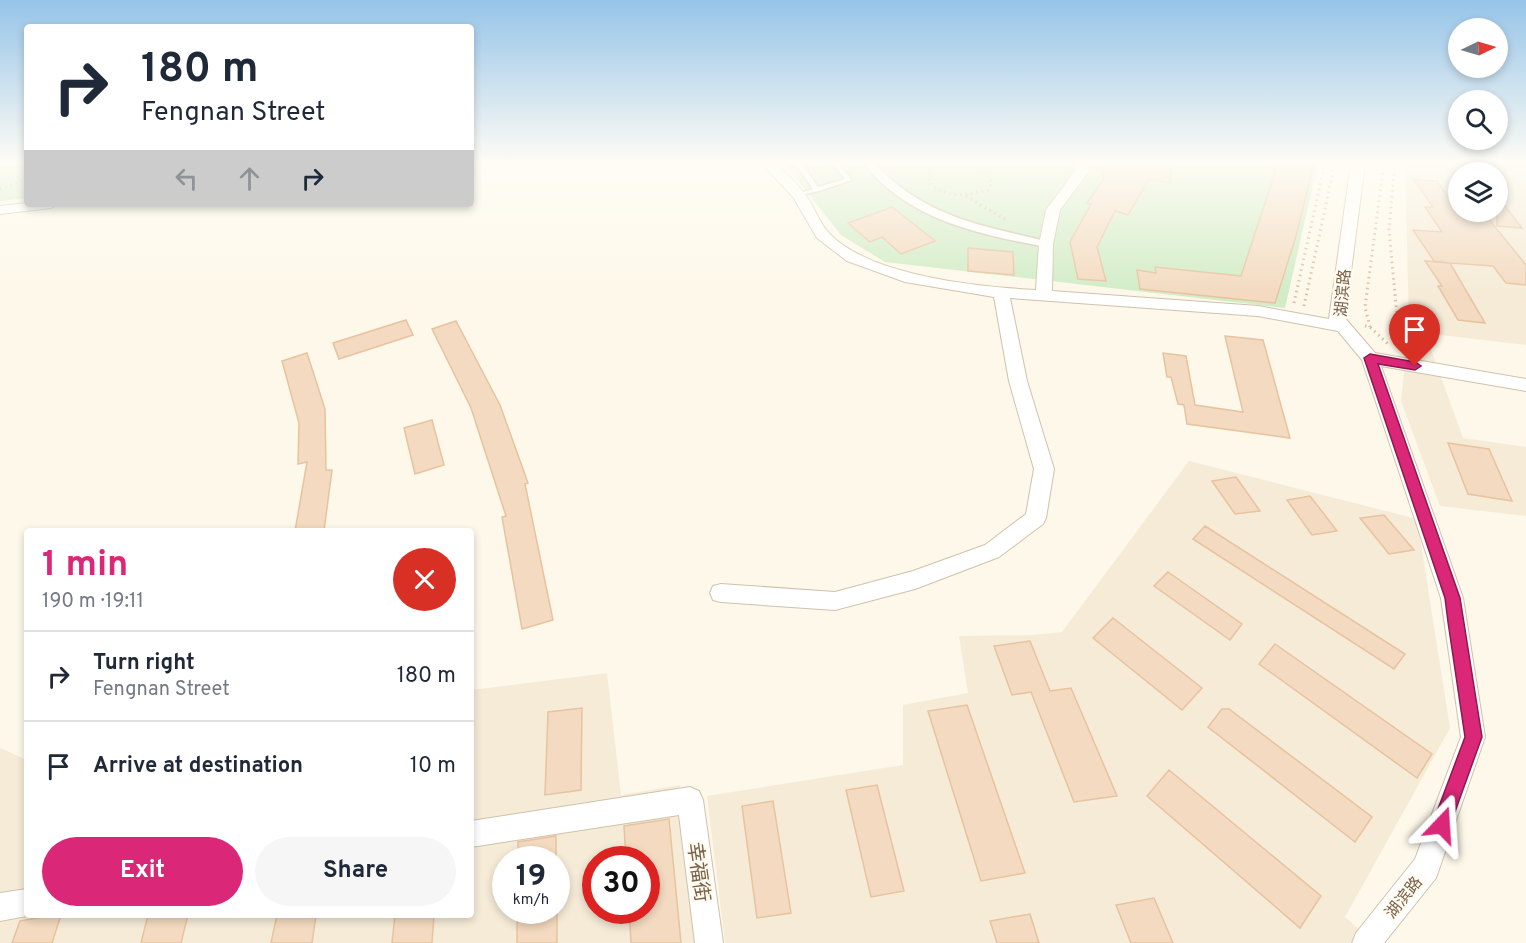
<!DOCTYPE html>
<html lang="en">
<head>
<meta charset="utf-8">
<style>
	:root { --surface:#fff; --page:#f6f6f7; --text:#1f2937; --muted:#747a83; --line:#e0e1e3; --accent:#db2777 }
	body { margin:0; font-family:Overpass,"Noto Sans SC",sans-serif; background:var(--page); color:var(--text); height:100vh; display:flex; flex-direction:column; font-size:22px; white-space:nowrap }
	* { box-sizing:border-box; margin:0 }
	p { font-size:20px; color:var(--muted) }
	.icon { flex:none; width:33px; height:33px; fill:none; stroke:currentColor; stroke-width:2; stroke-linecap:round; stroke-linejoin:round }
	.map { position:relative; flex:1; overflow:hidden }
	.sheet { position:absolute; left:24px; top:528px; width:450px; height:390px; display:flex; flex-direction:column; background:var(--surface); border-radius:6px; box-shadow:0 3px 9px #0003 }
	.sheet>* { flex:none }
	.hud { position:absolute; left:24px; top:24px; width:450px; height:183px; border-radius:6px; box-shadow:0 3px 9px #0003; background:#fff; color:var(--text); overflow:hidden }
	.needle { width:39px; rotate:85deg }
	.tools { position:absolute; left:1448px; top:18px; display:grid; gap:12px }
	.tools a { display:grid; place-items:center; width:60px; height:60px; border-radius:50%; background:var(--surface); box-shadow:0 3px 9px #0003; font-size:30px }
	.speed { position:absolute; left:492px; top:846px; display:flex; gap:12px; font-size:30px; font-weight:700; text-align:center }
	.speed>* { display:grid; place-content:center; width:78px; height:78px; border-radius:50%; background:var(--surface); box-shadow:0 3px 9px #0003; line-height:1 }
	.speed small { font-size:15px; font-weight:400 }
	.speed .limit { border:9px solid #d22; background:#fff; color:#111 }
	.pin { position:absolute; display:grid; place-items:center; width:51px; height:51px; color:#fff; margin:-62px -26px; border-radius:50% 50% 50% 0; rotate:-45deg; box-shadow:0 0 6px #0007 }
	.pin .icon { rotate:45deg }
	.me { position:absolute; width:66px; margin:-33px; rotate:20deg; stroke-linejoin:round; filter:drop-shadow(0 0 4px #0008) }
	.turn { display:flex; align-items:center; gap:21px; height:126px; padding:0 18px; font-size:27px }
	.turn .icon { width:78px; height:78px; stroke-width:2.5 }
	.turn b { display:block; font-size:42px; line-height:51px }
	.lanes { display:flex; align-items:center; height:57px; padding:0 18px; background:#0003; justify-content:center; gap:30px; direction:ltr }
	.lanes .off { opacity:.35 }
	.round { display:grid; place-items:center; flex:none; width:63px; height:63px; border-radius:32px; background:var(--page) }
	.summary { display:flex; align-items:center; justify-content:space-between; height:102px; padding:0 18px }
	h1 { font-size:36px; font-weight:700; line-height:45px; color:var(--accent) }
	.action { display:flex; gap:12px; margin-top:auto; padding:12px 18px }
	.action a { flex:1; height:69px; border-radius:36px; background:var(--accent); color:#fff; font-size:24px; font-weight:700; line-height:69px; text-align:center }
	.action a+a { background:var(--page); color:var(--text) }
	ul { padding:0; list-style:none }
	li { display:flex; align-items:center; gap:18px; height:90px; padding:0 18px; border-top:2px solid var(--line) }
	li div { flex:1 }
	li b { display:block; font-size:22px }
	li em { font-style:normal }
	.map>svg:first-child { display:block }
</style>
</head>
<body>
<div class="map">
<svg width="1526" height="943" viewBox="0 0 1526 943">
	<rect width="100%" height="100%" fill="#fdf8e9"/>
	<!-- residential -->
	<path fill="#f5ebd7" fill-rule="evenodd" d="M1405 163H1526V345L1425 333 1463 438 1526 447V516L1440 506 1401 401 1409 327ZM1458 172H1497V212H1458Z
		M1189 461 1417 519 1450 728 1345 917 1374 943H725L707 796 903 765V705L968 693 959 636 1033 635 1062 632Z
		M607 673 621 795 680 785 697 943H0V748L27 760V915H471V690ZM506 860H556V910H506ZM596 860H646V910H596Z"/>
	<!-- green -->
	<path fill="#d1ecc6" d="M0 163H27V198L0 201Z
		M784 163H1318L1285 308 885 262 841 235Z"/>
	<!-- building -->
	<path fill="#f3dac0" stroke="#e7c39f" stroke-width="1.5" d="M1100 163H1172L1170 183 1149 179 1128 215 1115 211 1097 247 1106 281 1078 279 1070 242 1091 204 1087 203 1104 179Z
		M1278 163H1314L1296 236 1275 303 1140 289 1137 270 1156 273 1155 267 1241 276Z
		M1414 180 1437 181 1458 212H1483L1526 265V285L1506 283 1493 266 1450 263 1485 323 1458 320 1438 286H1442L1425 261 1449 263 1434 261 1413 230 1442 232 1425 207H1433Z
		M1497 196 1522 228 1497 226Z
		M892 207 935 241 901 254 882 237 870 242 848 223Z
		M968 248 1013 252 1014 275 968 271Z
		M406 320 413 335 339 359 333 343Z
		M456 321 500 405 528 483 525 484 553 620 522 629 502 517 506 516 471 408 432 329Z
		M1225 336 1263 340 1290 438 1187 424 1184 405 1178 404 1171 377H1167L1163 353 1186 356 1195 405 1243 412Z
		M307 353 325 409 326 470H332L324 531H295L307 462 298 464 299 423 282 361Z
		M432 420 444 465 415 474 404 428Z
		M1448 443 1489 449 1512 501 1468 494Z
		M1236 477 1260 511 1235 514 1212 481Z
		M1310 496 1337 531 1312 535 1287 500Z
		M1384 515 1414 550 1389 554 1360 518Z
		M1205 526 1405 654 1394 669 1193 539Z
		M1168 572 1242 624 1230 640 1154 586Z
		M1113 618 1202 688 1182 710 1093 638Z
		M1030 641 1050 691 1071 688 1117 796 1074 802 1031 692 1012 695 994 646Z
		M1275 644 1432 754 1417 778 1259 664Z
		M967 705 1025 873 981 881 928 711Z
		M582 708 581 790 545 795 548 712Z
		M1222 709H1229L1372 817 1355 842 1208 727Z
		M1169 770 1321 896 1300 928 1147 796Z
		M877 785 904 891 871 897 846 790Z
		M773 801 791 913 757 918 742 806Z
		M669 819 681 943H631L629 910H646V860H626L624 826Z
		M556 836V860H518V842Z
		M1154 898 1173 943H1131L1116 905Z
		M517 910H557V943H517Z
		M1030 914 1039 943H997L990 921Z
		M54 915H61L52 943H12L20 921Z
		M148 915H188L181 943H141Z
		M277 915H316L312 943H271Z
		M395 915H434L432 943H392Z"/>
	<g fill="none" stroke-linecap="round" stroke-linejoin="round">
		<defs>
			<path id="service" d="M795 163H801L818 187 845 179 832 163H838L852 180 819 191 797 196V194L813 189Z"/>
			<path id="pedestrian" d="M863 163H874C926 218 980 225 1050 242L1052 244 1046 247C978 234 908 220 863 163Z"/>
			<path id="minor" d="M761 163H776C785 173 796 182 804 193 814 205 818 221 828 232 867 276 980 287 1036 290L1039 244 1046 210 1075 171 1074 163H1088L1089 171 1060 210 1053 244 1052 291 1258 306 1329 319 1351 163H1365L1345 318 1375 353 1526 379V391L1381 366 1463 598 1485 737 1436 878 1384 943H1352L1356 933 1415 859 1461 737 1441 598 1362 360 1338 331 1258 316 1010 298 1027 381 1054 469 1046 518 1043 524 999 557 915 589 835 610 721 602 713 600 710 593 713 586 721 584 835 592 913 571 985 545 1026 514 1034 469 1009 381 994 297 905 282 847 261 817 238 793 197Z
				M27 203V204H58L51 208 0 214V206Z
				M690 787 699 791 703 800 723 943H695L679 815 471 847V821Z
				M27 889V915H32L0 921V893Z"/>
		</defs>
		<!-- service casing -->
		<use href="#service" stroke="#d0c1ad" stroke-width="3"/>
		<!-- pedestrian casing -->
		<use href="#pedestrian" stroke="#d0c1ad" stroke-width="3"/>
		<!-- minor casing -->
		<use href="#minor" stroke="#d0c1ad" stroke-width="2"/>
		<!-- path -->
		<path stroke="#d9bea2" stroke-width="3" stroke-dasharray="1.5 4" stroke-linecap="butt" d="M933 163 928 182C947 199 965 196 988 190L992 183 987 175 974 166 975 163
			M1395 163 1389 230 1400 348
			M891 167 899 163
			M0 189 27 179
			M966 196 1006 220
			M1294 303 1325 163
			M1304 306 1335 163
			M1365 326 1370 327 1389 345
			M1370 327 1365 307 1384 163"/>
		<!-- service -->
		<use href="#service" fill="#fff" fill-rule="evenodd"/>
		<!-- pedestrian -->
		<use href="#pedestrian" fill="#fff" fill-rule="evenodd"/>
		<!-- minor -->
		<use href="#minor" fill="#fff" fill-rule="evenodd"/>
	</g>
	<!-- sky -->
	<linearGradient id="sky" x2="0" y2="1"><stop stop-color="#96c4e8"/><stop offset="0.55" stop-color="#fefcf5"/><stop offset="1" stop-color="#fefcf5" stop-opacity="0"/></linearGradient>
	<rect width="1526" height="295" fill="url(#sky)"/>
	<!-- route -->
	<path fill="#db2777" stroke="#8e194d" stroke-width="1.5" d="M1370 354 1415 362 1421 366 1415 370 1378 364 1460 598 1482 737 1448 831 1442 834 1435 831 1432 825 1465 737 1448 622 1445 598 1364 358Z"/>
	<g text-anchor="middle" stroke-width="5" stroke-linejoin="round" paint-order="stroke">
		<!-- street labels -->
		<g font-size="16" fill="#79614b" stroke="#fffbf0">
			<text transform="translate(1342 293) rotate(-85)" y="6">湖滨路</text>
			<text transform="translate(1403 897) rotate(-51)" y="6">湖滨路</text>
		</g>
		<!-- near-street labels -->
		<g font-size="20" fill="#79614b" stroke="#fffbf0">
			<text transform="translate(699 872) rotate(82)" y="7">幸福街</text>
		</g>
	</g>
</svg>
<div class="tools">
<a><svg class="needle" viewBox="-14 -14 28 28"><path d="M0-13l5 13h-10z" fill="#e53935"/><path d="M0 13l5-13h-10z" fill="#747a83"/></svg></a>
<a><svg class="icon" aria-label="search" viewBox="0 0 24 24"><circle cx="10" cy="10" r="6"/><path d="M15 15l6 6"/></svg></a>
<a><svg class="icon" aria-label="layers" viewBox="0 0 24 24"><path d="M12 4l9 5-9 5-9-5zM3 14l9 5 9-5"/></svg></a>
</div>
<div class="speed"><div>19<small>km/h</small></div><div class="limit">30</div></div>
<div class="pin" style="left:1415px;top:366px;background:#d93025"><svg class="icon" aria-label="arrive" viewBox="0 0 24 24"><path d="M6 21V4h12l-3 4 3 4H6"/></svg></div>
<svg class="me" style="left:1442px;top:825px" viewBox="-20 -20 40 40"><path d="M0-17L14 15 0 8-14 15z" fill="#db2777" stroke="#fff" stroke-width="4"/></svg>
<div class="hud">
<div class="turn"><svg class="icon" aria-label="right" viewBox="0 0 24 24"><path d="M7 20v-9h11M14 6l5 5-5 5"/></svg><div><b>180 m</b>Fengnan Street</div></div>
<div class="lanes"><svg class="icon off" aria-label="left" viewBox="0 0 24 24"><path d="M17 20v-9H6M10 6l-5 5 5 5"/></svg><svg class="icon off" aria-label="ahead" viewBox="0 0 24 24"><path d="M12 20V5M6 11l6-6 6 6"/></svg><svg class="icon" aria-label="right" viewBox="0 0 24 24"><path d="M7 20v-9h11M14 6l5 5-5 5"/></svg></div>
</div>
<section class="sheet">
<div class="summary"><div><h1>1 min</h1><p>190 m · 19:11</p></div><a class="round" style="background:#d93025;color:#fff"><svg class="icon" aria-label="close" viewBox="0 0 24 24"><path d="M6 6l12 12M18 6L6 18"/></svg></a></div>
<ul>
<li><svg class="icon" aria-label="right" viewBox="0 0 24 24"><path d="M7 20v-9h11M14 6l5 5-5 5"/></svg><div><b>Turn right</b><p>Fengnan Street</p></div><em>180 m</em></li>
<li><svg class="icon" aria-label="arrive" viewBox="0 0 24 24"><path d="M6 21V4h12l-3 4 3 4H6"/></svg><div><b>Arrive at destination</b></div><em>10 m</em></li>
</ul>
<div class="action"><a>Exit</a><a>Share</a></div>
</section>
</div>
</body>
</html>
